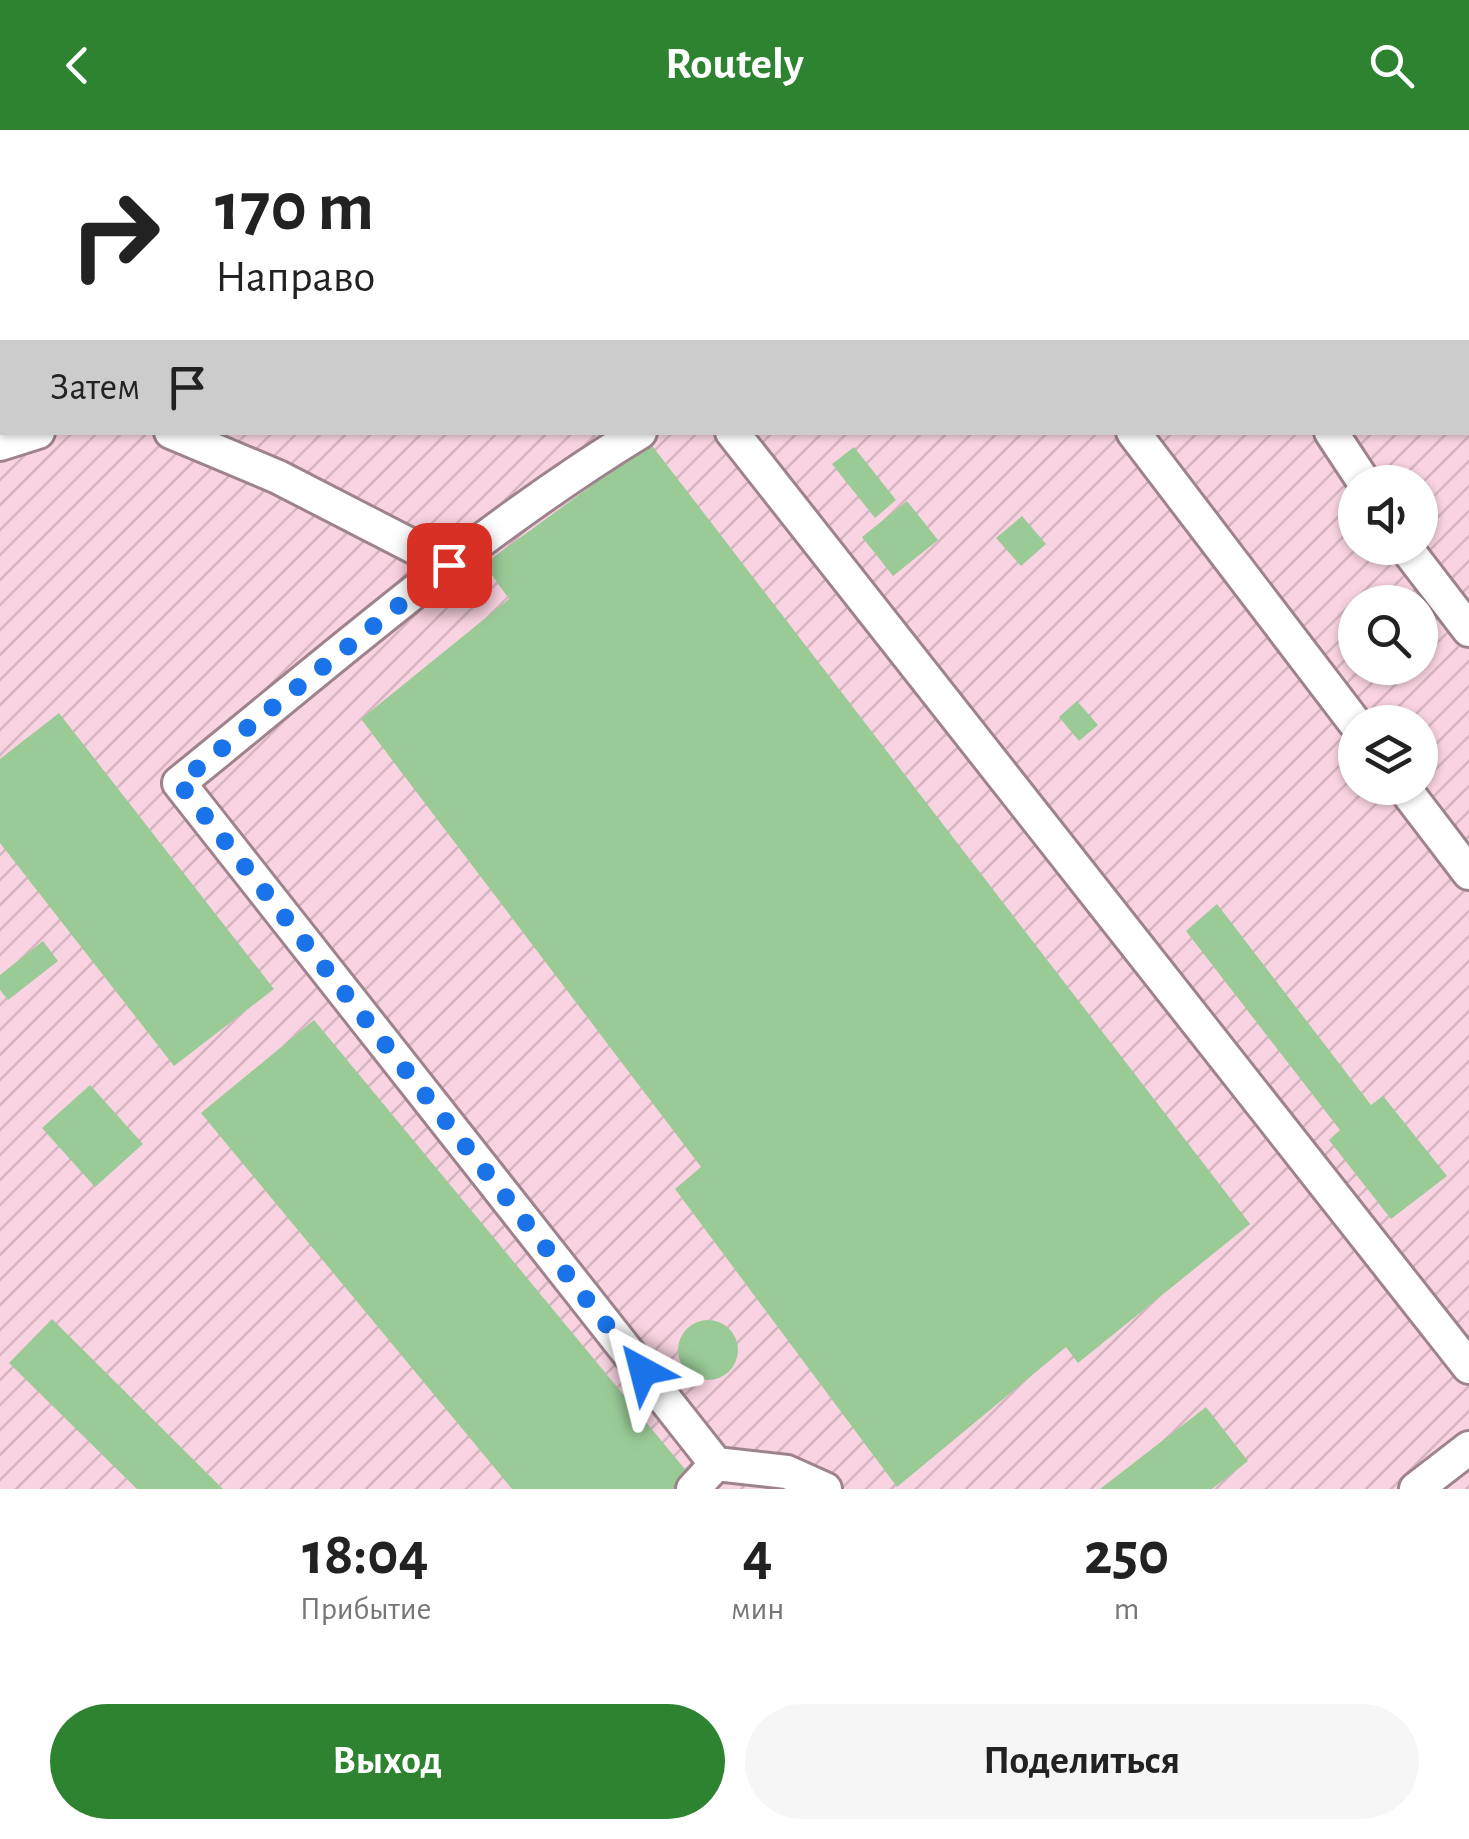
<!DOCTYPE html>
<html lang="ru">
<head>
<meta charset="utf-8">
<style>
	:root { --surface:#fff; --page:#f6f6f6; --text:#222; --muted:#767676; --accent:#2e8330 }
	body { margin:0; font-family:"Alegreya Sans",sans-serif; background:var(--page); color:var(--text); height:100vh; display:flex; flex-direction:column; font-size:38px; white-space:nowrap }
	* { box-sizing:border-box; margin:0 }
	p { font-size:32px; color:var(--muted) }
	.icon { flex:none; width:55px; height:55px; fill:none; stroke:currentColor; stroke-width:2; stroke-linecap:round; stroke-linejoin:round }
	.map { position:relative; height:1359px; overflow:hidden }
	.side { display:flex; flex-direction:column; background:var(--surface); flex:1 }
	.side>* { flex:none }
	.banner { position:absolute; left:0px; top:0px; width:1470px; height:305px; box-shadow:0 2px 8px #0004; background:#fff; color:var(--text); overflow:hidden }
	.buttons { position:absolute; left:1338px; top:335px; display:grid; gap:20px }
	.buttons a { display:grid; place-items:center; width:100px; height:100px; border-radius:50%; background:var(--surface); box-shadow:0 2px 8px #0004; font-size:50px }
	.pin { position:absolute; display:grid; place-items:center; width:85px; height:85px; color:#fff; margin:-42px; border-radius:20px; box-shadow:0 5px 15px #0006 }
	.me { position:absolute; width:110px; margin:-55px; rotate:322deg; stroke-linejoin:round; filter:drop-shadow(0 0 8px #0008) }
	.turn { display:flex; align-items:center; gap:35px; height:210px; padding:0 50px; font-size:45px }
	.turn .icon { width:130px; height:130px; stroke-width:2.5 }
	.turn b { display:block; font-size:70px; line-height:85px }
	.then { display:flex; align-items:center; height:95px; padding:0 50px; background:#0003; gap:20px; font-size:38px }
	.eta { display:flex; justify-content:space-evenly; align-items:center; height:170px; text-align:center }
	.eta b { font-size:60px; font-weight:700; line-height:70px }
	.cta { display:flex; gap:20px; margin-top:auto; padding:20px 50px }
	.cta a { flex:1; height:115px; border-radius:60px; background:var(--accent); color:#fff; font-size:40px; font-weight:700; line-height:115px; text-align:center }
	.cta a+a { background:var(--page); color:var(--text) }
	header { display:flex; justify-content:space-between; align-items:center; height:130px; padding:0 50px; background:var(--accent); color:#fff; font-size:45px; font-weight:700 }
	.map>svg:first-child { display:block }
</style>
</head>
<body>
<header><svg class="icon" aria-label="back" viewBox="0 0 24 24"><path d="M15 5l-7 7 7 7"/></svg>Routely<svg class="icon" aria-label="search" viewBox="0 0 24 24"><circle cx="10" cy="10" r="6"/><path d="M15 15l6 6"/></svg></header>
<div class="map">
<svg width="1469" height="1359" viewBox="0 0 1469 1359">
	<defs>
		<pattern id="industrial-furrows" width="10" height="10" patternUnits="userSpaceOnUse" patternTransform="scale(2.5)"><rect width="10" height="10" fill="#f9d3e1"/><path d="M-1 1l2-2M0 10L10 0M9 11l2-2" fill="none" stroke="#d6b5c1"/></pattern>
	</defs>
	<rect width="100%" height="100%" fill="#fbe3eb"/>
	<!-- industrial -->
	<path fill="url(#industrial-furrows)" fill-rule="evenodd" d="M0 0H1469V1359H0ZM2 2H1468V302H2ZM1355 352H1420V418H1355ZM1355 472H1420V538H1355ZM1355 592H1420V658H1355Z"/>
	<!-- building -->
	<path fill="#9acb97" d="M650 313 1250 1094 1078 1233 1066 1217 897 1357 675 1059 701 1037 361 589 509 469 484 434Z
		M854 317 896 370 875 388 832 334Z
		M907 371 938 410 893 446 862 407Z
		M1022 386 1046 414 1021 436 996 408Z
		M1077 571 1098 595 1079 611 1059 587Z
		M59 583 274 859 174 936 0 713V629Z
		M1217 774 1371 975 1383 966 1447 1046 1391 1089 1329 1010 1340 1000 1186 801Z
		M43 811 58 831 8 870 0 860V845Z
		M314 890 693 1349 682 1359H512L201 983Z
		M90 955 143 1014 95 1057 42 998Z
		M52 1189 223 1359H137L9 1233Z
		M678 1220a30 30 0 1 1 60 0a30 30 0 1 1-60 0Z
		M1206 1277 1248 1331 1212 1359H1100Z"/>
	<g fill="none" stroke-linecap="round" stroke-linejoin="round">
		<defs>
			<path id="minor" d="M497 0 499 2
				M1198 0 1200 2
				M1108 2 1117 0
				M171 302 278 347 449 435
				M640 302C475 403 329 532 179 653L716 1334 787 1342 825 1359
				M732 302 1469 1237
				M1133 302 1355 593
				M1331 302 1364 352
				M0 314 38 302
				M1406 418 1469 500
				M1404 658 1469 743
				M693 1359 716 1334
				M1416 1359 1469 1318"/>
		</defs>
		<!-- minor casing -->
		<use href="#minor" stroke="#9e838d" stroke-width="38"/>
		<!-- minor -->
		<use href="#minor" stroke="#fff" stroke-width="32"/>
	</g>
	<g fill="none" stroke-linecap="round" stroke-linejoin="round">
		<!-- route -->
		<path stroke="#1a73e8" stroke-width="18" stroke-dasharray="0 32.4" d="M449 435 179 653 643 1241"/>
	</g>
</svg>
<div class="buttons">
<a><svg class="icon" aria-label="sound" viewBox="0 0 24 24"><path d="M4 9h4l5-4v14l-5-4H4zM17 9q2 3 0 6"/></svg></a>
<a><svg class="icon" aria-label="search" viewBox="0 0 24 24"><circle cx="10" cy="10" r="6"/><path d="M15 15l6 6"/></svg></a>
<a><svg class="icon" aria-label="layers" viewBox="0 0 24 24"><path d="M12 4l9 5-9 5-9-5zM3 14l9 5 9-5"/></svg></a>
</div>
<div class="pin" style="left:449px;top:435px;background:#d93025"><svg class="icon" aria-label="arrive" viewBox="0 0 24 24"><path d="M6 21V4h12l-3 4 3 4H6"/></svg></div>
<svg class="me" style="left:643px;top:1241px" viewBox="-20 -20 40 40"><path d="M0-17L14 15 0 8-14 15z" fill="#1a73e8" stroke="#fff" stroke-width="4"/></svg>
<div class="banner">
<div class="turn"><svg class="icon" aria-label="right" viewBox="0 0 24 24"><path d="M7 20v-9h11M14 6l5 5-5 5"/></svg><div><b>170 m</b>Направо</div></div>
<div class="then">Затем<svg class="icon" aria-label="arrive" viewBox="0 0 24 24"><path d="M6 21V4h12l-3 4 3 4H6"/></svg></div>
</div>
</div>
<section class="side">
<div class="eta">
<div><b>18:04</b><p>Прибытие</p></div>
<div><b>4</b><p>мин</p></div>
<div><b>250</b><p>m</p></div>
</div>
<div class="cta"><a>Выход</a><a>Поделиться</a></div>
</section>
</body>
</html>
